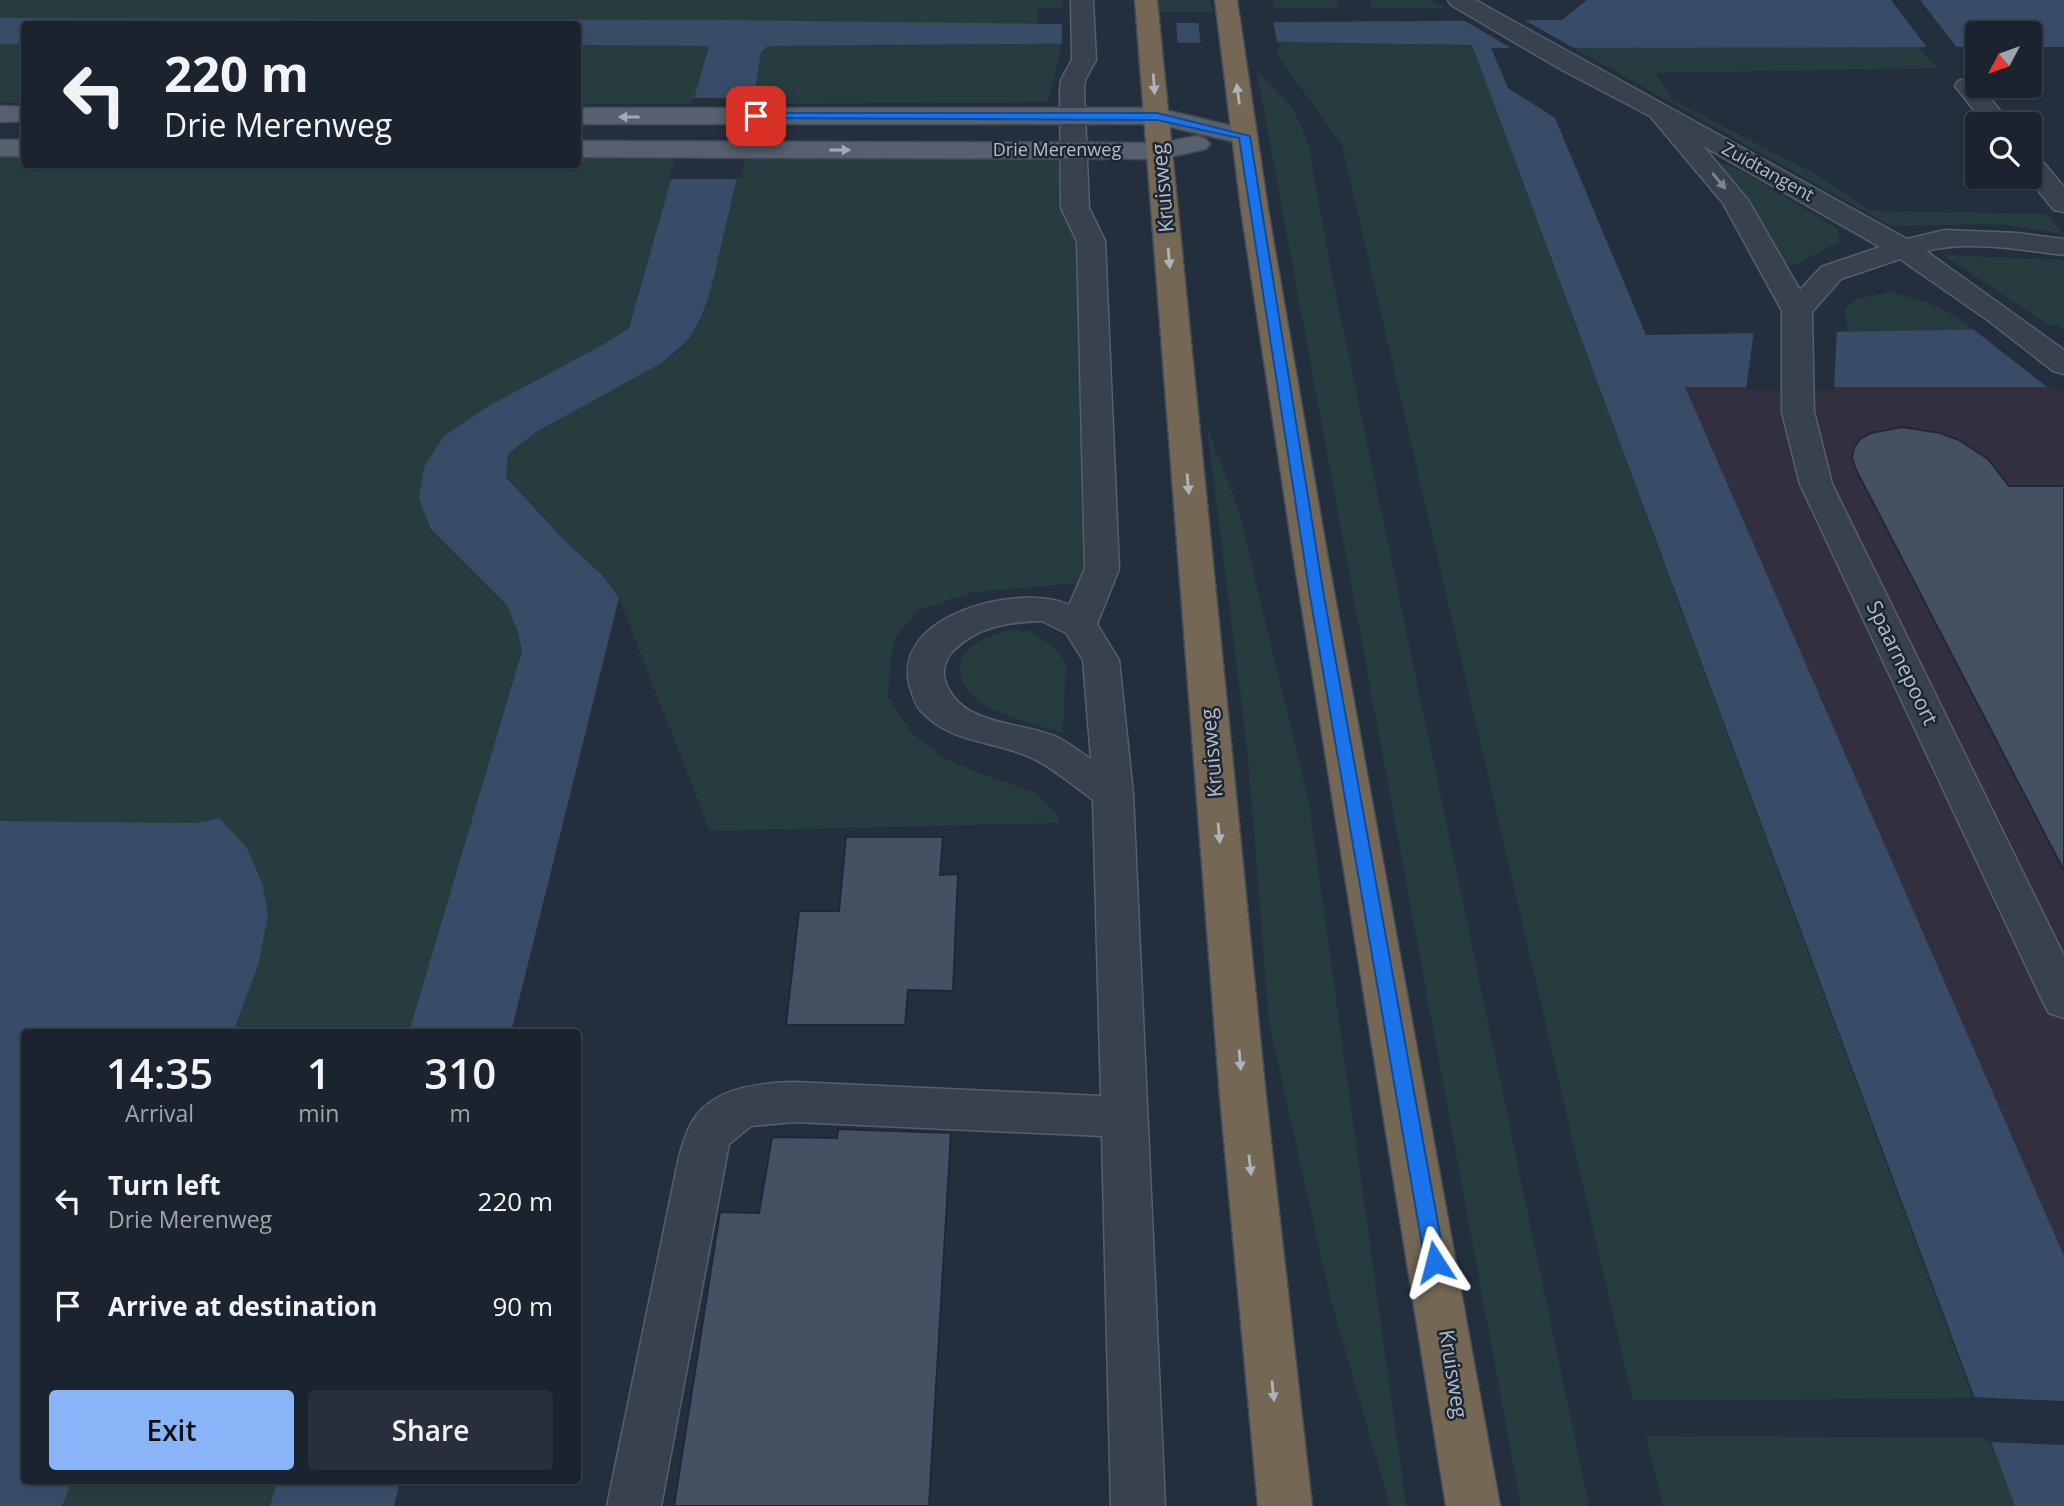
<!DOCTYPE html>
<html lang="en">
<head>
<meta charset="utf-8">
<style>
	:root { --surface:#1b232e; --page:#282f3a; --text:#f1f3f6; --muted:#a0a4aa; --line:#39404a; --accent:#8ab4f8 }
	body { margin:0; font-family:"Open Sans",sans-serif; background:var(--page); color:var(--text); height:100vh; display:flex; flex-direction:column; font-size:26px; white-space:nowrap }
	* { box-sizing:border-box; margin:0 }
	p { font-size:23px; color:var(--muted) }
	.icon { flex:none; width:38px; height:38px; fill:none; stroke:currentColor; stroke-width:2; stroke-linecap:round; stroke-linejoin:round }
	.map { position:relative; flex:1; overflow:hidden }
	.details { position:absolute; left:21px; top:1029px; width:560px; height:455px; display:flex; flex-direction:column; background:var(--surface); border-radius:7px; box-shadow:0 2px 5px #0004,0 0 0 2px var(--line) }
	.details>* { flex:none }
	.hud { position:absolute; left:21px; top:21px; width:560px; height:147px; border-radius:7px; box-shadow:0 2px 5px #0004,0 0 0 2px var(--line); background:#1b232e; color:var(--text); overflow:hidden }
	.needle { width:46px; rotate:229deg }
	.tools { position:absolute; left:1965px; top:21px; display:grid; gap:14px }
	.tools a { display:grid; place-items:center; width:77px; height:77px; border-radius:7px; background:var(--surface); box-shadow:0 2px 5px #0004,0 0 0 2px var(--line); font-size:35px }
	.pin { position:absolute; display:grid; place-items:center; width:60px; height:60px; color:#fff; margin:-30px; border-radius:14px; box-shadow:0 4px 10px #0006 }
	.me { position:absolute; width:77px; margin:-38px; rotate:351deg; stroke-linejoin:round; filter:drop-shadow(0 0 5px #0008) }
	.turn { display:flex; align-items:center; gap:24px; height:147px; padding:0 28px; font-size:32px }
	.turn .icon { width:91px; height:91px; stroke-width:2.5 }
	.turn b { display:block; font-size:49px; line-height:60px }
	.eta { display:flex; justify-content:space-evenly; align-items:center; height:119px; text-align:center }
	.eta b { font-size:42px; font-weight:600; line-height:49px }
	.primary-button { display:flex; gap:14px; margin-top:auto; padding:14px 28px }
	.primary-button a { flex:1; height:80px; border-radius:7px; background:var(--accent); color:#111; font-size:28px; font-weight:600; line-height:80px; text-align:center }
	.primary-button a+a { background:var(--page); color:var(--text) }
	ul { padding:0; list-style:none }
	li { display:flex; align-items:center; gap:21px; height:105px; padding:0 28px }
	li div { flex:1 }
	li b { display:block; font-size:26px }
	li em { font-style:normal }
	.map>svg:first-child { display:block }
</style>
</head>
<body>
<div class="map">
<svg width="2064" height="1506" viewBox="0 0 2064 1506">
	<rect width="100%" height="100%" fill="#242f3e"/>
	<!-- medical -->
	<path fill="#32303f" d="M2064 373V1333L1657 379Z"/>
	<!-- green -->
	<path fill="#263c3f" d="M0 0H1062L1063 8 1037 9V28L0 24Z
		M1158 0H1210L1213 12H1159Z
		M1273 0H1337L1338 8H1274Z
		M1370 0H1432L1445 8H1372Z
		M1280 42 1472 45 1973 1398 1633 1401 1342 145 1277 55Z
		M0 44H24V103L0 102Z
		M1062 44 1048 102 755 104 761 52 768 46Z
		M578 45H709L695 104H578Z
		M1572 47H1918L1937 68 1656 73 1672 100 1818 175 1870 211 2046 214 2064 234 2002 224 1891 226Z
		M1257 72 1292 107 1308 142 1331 271 1589 1506H1521Z
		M0 157H24V164H578V157H679L629 328C569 367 503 395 444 436L431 529 507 605 518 632 522 651 409 1032H233L259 963 219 818 196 823 0 821Z
		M743 157 1056 159 1084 172 1095 582 974 592 919 610 895 638 891 658 888 697 912 733 944 758 979 773 1034 792 1057 815 1060 823 710 831 619 598 602 575 564 540 506 476 508 454 536 432 660 364 679 350 696 328 706 304Z
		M1722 163 1743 172 1838 229 1840 241 1793 266 1782 263 1767 229 1719 167Z
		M1943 255 2064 260V328H2053Z
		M1889 292C1923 300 1945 307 1973 329L1848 332 1845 309 1857 299Z
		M1207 427 1238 508 1309 803 1406 1506H1390L1331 1301 1269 1022 1248 757Z
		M1009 630 1030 631 1054 647 1066 663 1063 733C1037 725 1009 718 985 705 975 699 964 688 961 677 954 647 985 637 1009 630Z
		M1646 1436 1989 1438 2015 1506H1663Z
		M72 1480H277V1481L270 1506H62Z"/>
	<!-- water -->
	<path fill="#394c67" d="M1587 0H2064V47H2030V33H1978L1977 47 1491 48 1508 88 1555 118 1646 335 2064 328V387H1685L2064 1256V1506H2015L1472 45 1280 42 768 46 761 52C753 115 738 175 723 237 716 266 711 298 697 325 689 342 674 353 660 364L536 432 508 454 506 477 564 540 602 575 619 598 511 1032H409L522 651 518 632 507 605 431 529 419 499 424 467 444 436 487 407 604 344 629 328 709 46 578 45V24H24V44H0V18L715 20 1061 24 1562 20Z
		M219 818 247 848 262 883 268 914 259 963 233 1032H24V1480L72 1481 62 1506H0V821L196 823Z
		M277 1481V1480L400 1481 394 1506H270Z"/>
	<!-- pier -->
	<path fill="#242f3e" d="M1891 0H1920L1959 50H1929Z
		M1519 17 1577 50 1516 51 1460 18Z
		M1062 21H1176L1178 47H1062Z
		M1198 21H1273L1278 46 1201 47Z
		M693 98H759L741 179H669Z
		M2058 325 2064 329V390H2051L1969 326Z
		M1837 328 1834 390H1746L1754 330Z
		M1969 1397 2064 1401V1445L1987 1442Z"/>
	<!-- building -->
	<path fill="#455162" stroke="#1f2835" stroke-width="2" d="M1902 427 1940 433 1959 440 1988 459 2009 486H2064V871L1856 470 1852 458 1854 448 1860 439 1871 433Z
		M846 837H943L940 875 958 874 953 991 908 990 905 1025H786L799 911H839Z
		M838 1129 951 1133 929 1506H674L720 1212 759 1213 772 1137 837 1138Z"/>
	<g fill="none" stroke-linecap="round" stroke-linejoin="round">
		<defs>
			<path id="minor" d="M1071 0H1093L1096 60 1085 80 1084 89 1089 208 1105 241 1119 569 1097 624 1119 660 1133 793 1165 1506H1111L1102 1136 794 1122 751 1126 729 1144 661 1506H607L679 1157C683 1143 687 1128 696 1116 718 1087 761 1083 794 1082L1101 1096 1093 800C1074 786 1053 768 1032 758 994 740 951 744 921 711 915 705 913 695 910 687 889 615 1020 582 1069 605L1085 569 1077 241 1061 208 1060 89 1061 80 1072 60ZM1042 621 1066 633 1083 660 1091 759C1080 752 1070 744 1059 738 1022 721 959 727 945 680 942 670 946 658 953 651 978 626 1009 622 1042 621Z
				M1448 0H1475L1907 239 1945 230 2017 233 2064 239V255C2020 250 1970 240 1926 251L2064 350V374L2053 371 1989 321 1900 259 1841 279 1812 312 1814 412 1832 484 2064 956V1018L2049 1013 2042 1000 1800 484 1782 412V311L1723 203 1650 116 1562 70 1451 5ZM1703 146 1880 247 1821 267 1800 290 1748 200Z
				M1967 79 1976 81 2011 124H1985L1955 86 1958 81Z
				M2030 155 2039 157 2064 187V212L2054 210 2027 177H2030Z"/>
			<path id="major" d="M0 106 24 107V121L0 122Z
				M578 108H1157L1253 131 1257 136 1253 141 1244 144 1157 124H578Z
				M1197 136 1206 139 1210 144 1206 149 1160 159 578 157V141L1160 143Z
				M0 140H24V156H0Z"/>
			<path id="highway" d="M1135 0H1157L1266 1097 1312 1506H1258L1220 1097Z
				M1215 0H1237L1268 209 1327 553 1500 1506H1446L1293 553 1241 209Z"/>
		</defs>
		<!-- minor casing -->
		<use href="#minor" stroke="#565f6c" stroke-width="3"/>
		<!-- major casing -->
		<use href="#major" stroke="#414a57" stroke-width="3"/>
		<!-- highway casing -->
		<use href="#highway" stroke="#434c59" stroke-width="3"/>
		<!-- minor -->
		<use href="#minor" fill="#38414e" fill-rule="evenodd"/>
		<!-- major -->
		<use href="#major" fill="#56606e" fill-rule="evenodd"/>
		<!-- highway -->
		<use href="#highway" fill="#746855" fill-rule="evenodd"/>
	</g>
	<!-- one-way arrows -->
	<defs><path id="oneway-solid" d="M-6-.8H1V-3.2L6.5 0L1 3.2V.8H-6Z" transform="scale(1.75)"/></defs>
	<g fill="#aeb4bd">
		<use href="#oneway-solid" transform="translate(1154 84) rotate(86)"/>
		<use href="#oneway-solid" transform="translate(1238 94) rotate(-98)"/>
		<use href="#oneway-solid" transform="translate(1169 258) rotate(85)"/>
		<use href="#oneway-solid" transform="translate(1188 484) rotate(85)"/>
		<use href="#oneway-solid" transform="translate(1219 833) rotate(85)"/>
		<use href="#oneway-solid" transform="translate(1240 1060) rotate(85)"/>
		<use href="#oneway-solid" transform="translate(1250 1165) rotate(84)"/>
		<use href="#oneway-solid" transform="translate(1273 1391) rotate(84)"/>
	</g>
	<g fill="#a1aab7">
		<use href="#oneway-solid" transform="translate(629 117) rotate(-180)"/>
		<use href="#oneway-solid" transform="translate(840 150)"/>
	</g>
	<use fill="#7c8592" href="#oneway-solid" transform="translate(1719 181) rotate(50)"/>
	<!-- route -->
	<path fill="#1a73e8" stroke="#114b97" stroke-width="2" d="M756 113H1157L1250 136 1324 596 1445 1262 1442 1269 1435 1272 1428 1269 1425 1262 1310 596 1239 138 1157 120 752 118V114Z"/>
	<g text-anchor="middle" stroke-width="5" stroke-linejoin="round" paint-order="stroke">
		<!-- far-street labels -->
		<g font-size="18" fill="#b4bcc9" stroke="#1d2633">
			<text x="1057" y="156">Drie Merenweg</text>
			<text transform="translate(1768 172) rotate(29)" y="6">Zuidtangent</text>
		</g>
		<!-- street labels -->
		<g font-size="21" fill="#b4bcc9" stroke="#1d2633">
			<text transform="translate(1163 188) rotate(-95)" y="7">Kruisweg</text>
			<text transform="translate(1902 663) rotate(64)" y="7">Spaarnepoort</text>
			<text transform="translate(1212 753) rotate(-95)" y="7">Kruisweg</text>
			<text transform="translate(1453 1374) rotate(81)" y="7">Kruisweg</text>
		</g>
	</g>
</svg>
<div class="tools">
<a><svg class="needle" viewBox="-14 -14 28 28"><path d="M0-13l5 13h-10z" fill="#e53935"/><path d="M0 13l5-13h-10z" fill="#a0a4aa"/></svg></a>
<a><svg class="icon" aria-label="search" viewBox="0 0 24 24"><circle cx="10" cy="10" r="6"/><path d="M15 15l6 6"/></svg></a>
</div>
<div class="pin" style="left:756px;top:116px;background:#d93025"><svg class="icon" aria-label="arrive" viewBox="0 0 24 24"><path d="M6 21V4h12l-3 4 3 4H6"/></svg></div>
<svg class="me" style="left:1435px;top:1262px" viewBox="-20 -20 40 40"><path d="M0-17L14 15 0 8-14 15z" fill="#1a73e8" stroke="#fff" stroke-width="4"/></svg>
<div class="hud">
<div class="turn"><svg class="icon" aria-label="left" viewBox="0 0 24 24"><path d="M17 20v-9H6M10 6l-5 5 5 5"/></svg><div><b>220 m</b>Drie Merenweg</div></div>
</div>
<section class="details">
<div class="eta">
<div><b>14:35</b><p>Arrival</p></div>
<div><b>1</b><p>min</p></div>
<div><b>310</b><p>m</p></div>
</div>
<ul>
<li><svg class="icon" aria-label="left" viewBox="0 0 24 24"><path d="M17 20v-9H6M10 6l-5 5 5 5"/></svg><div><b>Turn left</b><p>Drie Merenweg</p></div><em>220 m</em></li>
<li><svg class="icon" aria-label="arrive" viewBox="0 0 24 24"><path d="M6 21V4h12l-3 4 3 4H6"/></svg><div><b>Arrive at destination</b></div><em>90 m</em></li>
</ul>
<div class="primary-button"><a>Exit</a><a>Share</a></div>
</section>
</div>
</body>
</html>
